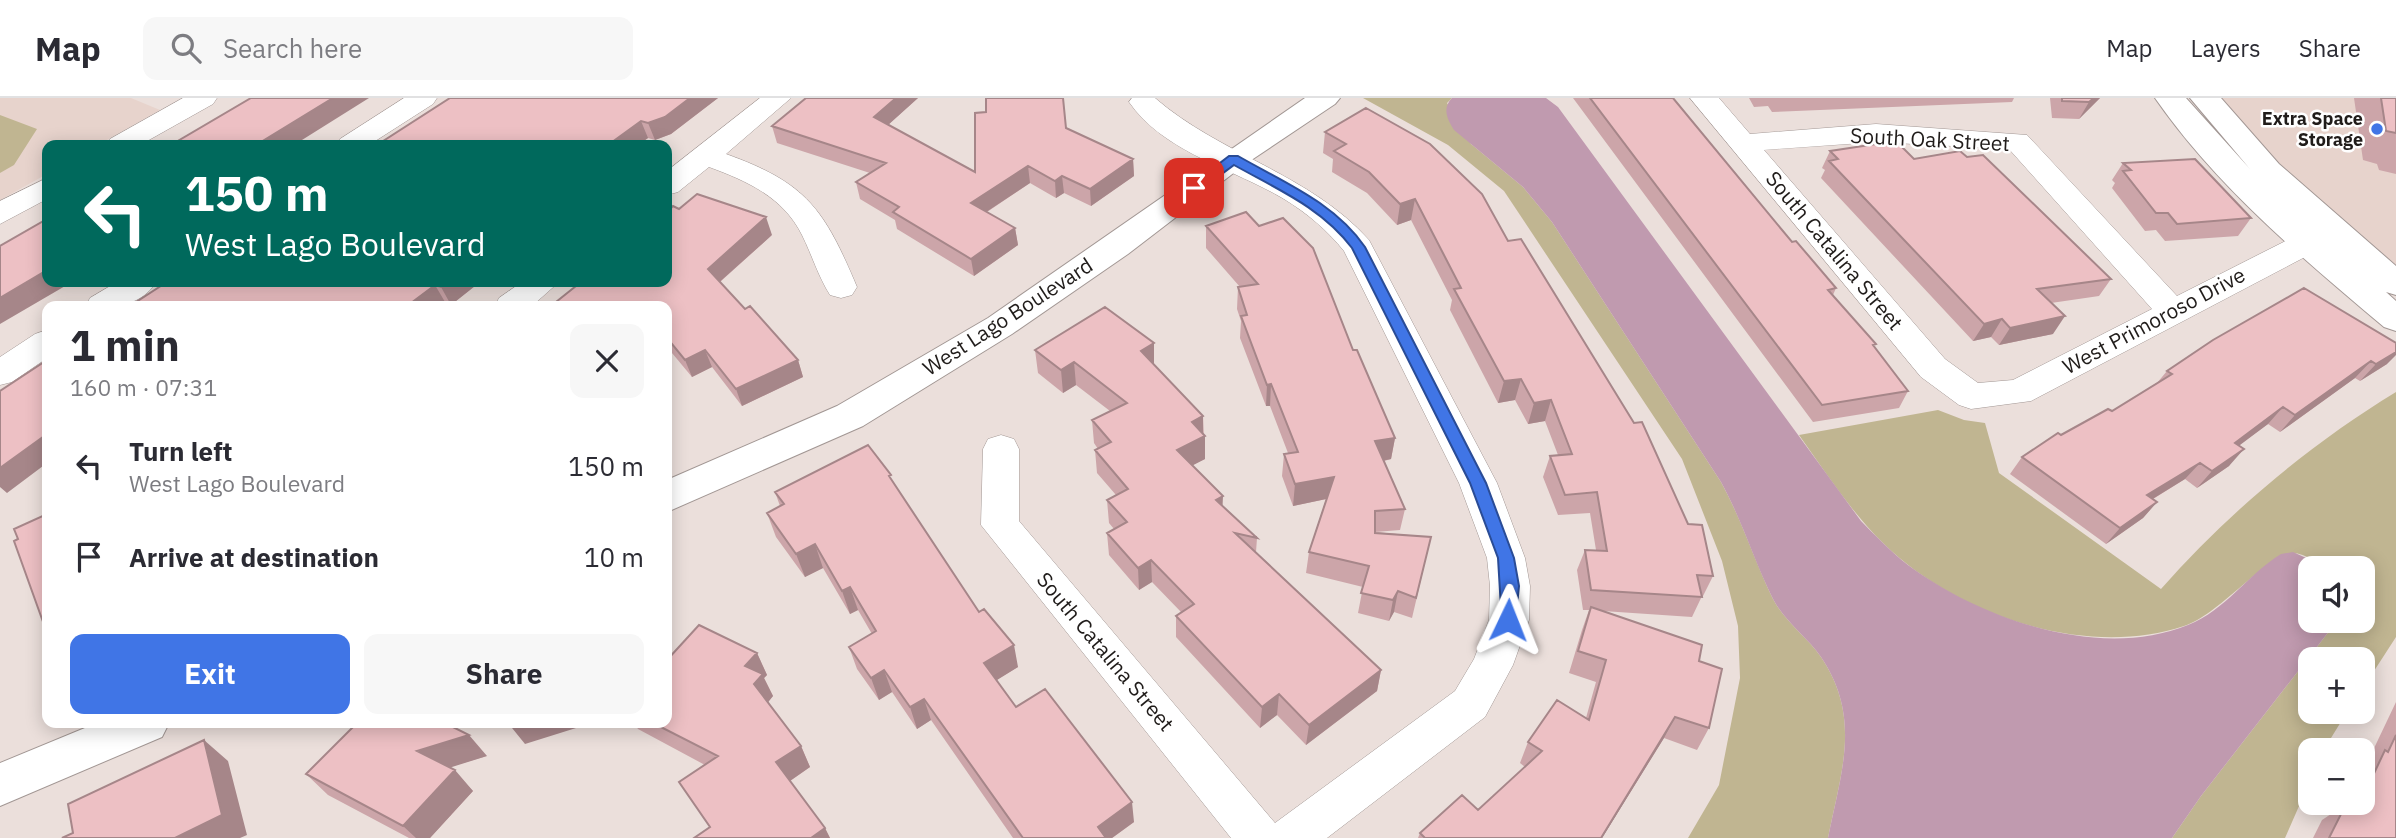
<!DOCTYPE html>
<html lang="en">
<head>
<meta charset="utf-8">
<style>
	:root { --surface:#fff; --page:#f7f7f7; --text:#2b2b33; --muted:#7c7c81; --line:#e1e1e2; --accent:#4075e6 }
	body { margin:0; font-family:"IBM Plex Sans",sans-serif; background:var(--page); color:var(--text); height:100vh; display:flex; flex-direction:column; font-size:26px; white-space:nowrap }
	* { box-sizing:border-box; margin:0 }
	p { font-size:23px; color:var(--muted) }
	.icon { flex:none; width:38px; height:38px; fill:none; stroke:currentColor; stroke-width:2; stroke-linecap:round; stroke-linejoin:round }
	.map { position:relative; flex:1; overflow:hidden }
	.drawer { position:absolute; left:42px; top:203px; width:630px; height:427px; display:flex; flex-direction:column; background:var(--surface); border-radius:14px; box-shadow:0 4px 18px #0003 }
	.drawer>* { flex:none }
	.hud { position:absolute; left:42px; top:42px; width:630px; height:147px; border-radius:14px; box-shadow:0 4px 18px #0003; background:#00695c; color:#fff; overflow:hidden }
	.controls { position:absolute; left:2298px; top:458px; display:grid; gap:14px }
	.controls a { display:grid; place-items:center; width:77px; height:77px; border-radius:14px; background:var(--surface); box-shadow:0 4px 18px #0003; font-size:35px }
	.pin { position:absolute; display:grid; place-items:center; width:60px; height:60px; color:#fff; margin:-30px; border-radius:14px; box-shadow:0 4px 10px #0006 }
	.me { position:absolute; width:77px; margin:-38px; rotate:2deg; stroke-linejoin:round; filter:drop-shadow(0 0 5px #0008) }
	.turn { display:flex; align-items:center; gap:24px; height:147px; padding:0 28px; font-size:32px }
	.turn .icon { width:91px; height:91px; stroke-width:2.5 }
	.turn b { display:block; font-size:49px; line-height:60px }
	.round { display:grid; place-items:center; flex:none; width:74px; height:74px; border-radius:14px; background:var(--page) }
	.summary { display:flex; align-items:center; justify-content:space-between; height:119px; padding:0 28px }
	h1 { font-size:42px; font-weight:700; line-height:52px }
	.cta { display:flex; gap:14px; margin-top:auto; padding:14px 28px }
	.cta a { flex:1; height:80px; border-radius:14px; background:var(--accent); color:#fff; font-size:28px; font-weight:700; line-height:80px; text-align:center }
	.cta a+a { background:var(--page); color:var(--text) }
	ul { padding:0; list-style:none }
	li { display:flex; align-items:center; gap:21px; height:91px; padding:0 28px }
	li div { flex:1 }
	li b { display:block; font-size:26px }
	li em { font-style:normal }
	header { display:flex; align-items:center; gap:42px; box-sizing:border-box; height:98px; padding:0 35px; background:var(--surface); border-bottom:2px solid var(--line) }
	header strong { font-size:33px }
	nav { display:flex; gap:38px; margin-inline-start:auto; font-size:24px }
	.search { width:490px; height:63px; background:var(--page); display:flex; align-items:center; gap:18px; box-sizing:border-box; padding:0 24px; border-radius:14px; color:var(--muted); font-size:26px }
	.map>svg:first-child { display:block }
</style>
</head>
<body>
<header>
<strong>Map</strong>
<div class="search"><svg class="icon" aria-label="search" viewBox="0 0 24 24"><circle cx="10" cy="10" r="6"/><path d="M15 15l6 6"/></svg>Search here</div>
<nav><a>Map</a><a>Layers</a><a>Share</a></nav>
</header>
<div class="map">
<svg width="2396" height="740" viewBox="0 0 2396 740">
	<rect width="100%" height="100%" fill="#ebdfdb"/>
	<!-- built -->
	<path fill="#e7d3cc" d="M0 0H131L160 12 98 47H47V76L0 102Z
		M2216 0H2396V177L2293 84Z"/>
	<!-- green -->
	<path fill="#c0b591" d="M1363 0H1452L1447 5 1471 46 1523 89 1552 124 1721 384C1742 422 1754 462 1773 501 1785 524 1807 539 1821 559 1862 620 1841 674 1828 740H1688L1719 687 1740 580 1738 528 1722 463 1682 361 1504 93 1448 47Z
		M0 17 37 31 14 67 0 75Z
		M2396 294V539L2363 590 2362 562H2310V614H2347L2323 653H2310V683L2285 740H2172L2201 698 2337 523H2362V471C2353 471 2339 473 2331 471 2318 467 2307 455 2292 455 2270 454 2219 517 2184 528 2085 561 1957 517 1884 446 1851 414 1826 375 1799 337L1938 312 1964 322 1985 325 1999 375 2161 491C2228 415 2309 347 2396 294Z"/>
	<!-- water -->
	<path fill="#c09aaf" d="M1452 0H1546L1558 9 1861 423C1876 438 1891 454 1908 467 1981 521 2099 563 2188 527 2226 512 2247 477 2281 456L2293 454 2330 471H2310V523H2337L2201 698 2172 740H1828C1841 674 1862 620 1821 559 1807 539 1785 524 1773 501 1754 463 1742 422 1721 384L1552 124 1523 89 1454 32C1447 21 1442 10 1452 0Z"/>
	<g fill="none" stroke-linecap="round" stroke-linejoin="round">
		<defs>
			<path id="street" d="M183 0H217L213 6 140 47H106L110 41Z
				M404 0H437L433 6 369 47H336L340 41Z
				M760 0H791L726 56C807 85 824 111 857 189L852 197 841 200 830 197C818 178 812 157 802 137 783 99 747 83 709 69L678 94 667 97V73Z
				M1132 0H1155C1221 57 1310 76 1369 142L1497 385 1525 460 1530 488 1529 522 1513 567 1485 619 1327 740H1231L981 427 983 351 988 341 1001 337 1014 341 1019 351V423L1275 725 1455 593 1474 561 1489 522 1490 488 1487 460 1459 385 1344 153C1327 132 1307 115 1284 101 1234 71 1163 54 1129 4Z
				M1690 0H1719L1750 36 1876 26 2027 37 2177 198 2321 125 2332 122 2343 125 2347 132 2343 139 2031 303 1971 311 1959 307 1921 279ZM1876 44 2009 51 2152 211 2013 282 1978 285 1945 261 1764 52Z
				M47 80V101L0 126V103Z
				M117 184H156C140 210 113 208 86 208L90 200Z
				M522 184H559L532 208H495L499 200Z
				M47 232V260L12 284 0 287V259L35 236Z"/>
			<path id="secondary" d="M1305 0H1340L1335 6 1244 67 1128 156 1012 236 863 328 667 414V382L837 308 988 220Z
				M2155 0H2186L2250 71 2190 0H2221L2279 66 2396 168V197L2386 194 2396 203V233L2384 229C2303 161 2216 88 2155 0Z
				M97 625H169L162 639 0 708V665Z"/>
		</defs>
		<!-- street casing -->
		<use href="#street" stroke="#a29794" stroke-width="1"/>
		<!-- secondary casing -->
		<use href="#secondary" stroke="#a29794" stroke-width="2"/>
		<!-- street -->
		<use href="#street" fill="#fff" fill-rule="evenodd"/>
		<!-- secondary -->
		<use href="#secondary" fill="#fff" fill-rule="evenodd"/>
	</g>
	<!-- wall -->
	<path fill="#cca5a9" d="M450 0H718L671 36 655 42 648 40 638 47H377Z
		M806 0H918L888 27 975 74 1066 30 1133 61 1134 78 1091 108 1064 95 1056 100 1030 85 987 114 1015 130 1018 147 974 178 897 131 895 122 860 101 856 84 870 75 777 45 772 28Z
		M1573 0H1673L1792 144 1836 190 1833 197 1908 293 1899 310 1813 324Z
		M1749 0H2014L2012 4 1772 14 1768 8 1754 9Z
		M2050 0H2100L2079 21 2052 20Z
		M2354 0H2396V76L2379 72 2377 66 2363 62Z
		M1325 34 1508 143 1688 426 1713 478 1703 498H1702L1692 519 1603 513 1699 563 1709 630 1697 652 1664 640 1602 740H1418L1420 735 1478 712 1525 669 1520 665 1528 644 1586 620 1596 584 1569 575 1582 532 1589 512H1583L1577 472 1585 452H1596L1590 415 1558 417 1543 379 1550 358 1558 357 1545 323 1528 326 1515 302 1498 305 1450 212 1452 202 1411 122 1397 127 1367 95 1332 74 1333 61 1323 55Z
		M1830 53 1914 61 2111 181 2099 198 2051 205 2053 236 1999 247 1991 239 1973 243 1821 80 1825 72 1822 70Z
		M2123 65 2251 120 2238 138 2165 143 2156 132 2145 133 2112 90 2115 85 2112 82Z
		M1206 128 1353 252 1395 340 1391 361 1384 363 1405 411 1400 432 1375 434 1431 439 1412 520 1394 514 1389 523 1358 515 1363 489 1306 475 1309 454 1326 401 1293 408 1282 378 1284 356 1288 355 1270 308H1266L1240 240 1241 223 1237 211 1238 189H1240L1206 150Z
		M772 137 720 184 745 211 798 262 803 279 742 308 712 269 692 279 667 249V208Z
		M480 184 451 207 445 204 440 208H130Z
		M2304 190 2387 266 2360 283 2355 280 2280 334 2268 326 2239 347 2229 368 2197 390 2185 381 2153 401 2157 404 2143 420 2106 446 2010 376 2022 359 2061 337 2112 313 2157 285 2167 273Z
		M1035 252 1154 267 1203 318 1205 361 1192 367 1222 408 1257 440 1256 454 1381 572 1377 593 1306 647 1277 617 1260 630 1176 539V518L1181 514 1152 484 1139 492 1109 457 1107 435 1114 431 1109 425 1107 402 1116 397 1097 375 1095 352 1098 351 1094 345 1092 322 1110 313 1076 287 1063 295 1038 275Z
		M893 384 979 514 1018 569 996 582 1016 609 1134 724 1112 740H1013L931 622 917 631 892 594 879 602 857 571 849 549 872 536 858 512 850 516 823 470 805 479 776 439 767 415 780 408 775 394Z
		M757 555 767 577 764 580 773 598 768 604 801 648 810 669 790 683 825 730 830 740H694L710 729 679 684 705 667 638 631 634 625H667Z
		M2396 604V740H2313L2322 722 2343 708 2344 705H2362V668L2367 665Z
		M487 658 449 669 473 693 430 740H409L328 697 306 676Z"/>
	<!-- shaded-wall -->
	<path fill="#a68689" d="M333 0H369L294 47H256Z
		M690 0H718L671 36 655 42 648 25Z
		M896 0H918L878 36 874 19Z
		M2094 0H2100L2079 21 2089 4Z
		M641 23 648 40 638 47H608Z
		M1133 61 1134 78 1091 108 1090 91Z
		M1028 68 1030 85 974 122 971 105Z
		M1062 78 1064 95 1056 100 1055 83Z
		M1415 101 1411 122 1397 127 1400 106Z
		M766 119 772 137 715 188 708 171Z
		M1015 130 1018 147 974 178 971 161Z
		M47 172V184H72L0 226V200Z
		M448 184H480L451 207 441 189Z
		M435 187 445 204 440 208H407Z
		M2065 218 2053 236 1999 247 2010 230Z
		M2002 221 1991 239 1973 243 1984 226Z
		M1154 245V268L1141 253Z
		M705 252 712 269 692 279 685 262Z
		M2396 254V257L2387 266 2360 283 2376 266Z
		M798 262 803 279 742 308 736 291Z
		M2371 263 2355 280 2280 334 2295 317Z
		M1074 264 1076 287 1063 295 1061 272Z
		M1521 281 1515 302 1498 305 1504 283Z
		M1271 286 1270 308H1266L1267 287Z
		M1551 302 1545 323 1528 326 1534 305Z
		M2283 309 2268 326 2220 362 2235 345Z
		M1203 318V339L1205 338V361L1178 375 1177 352 1192 324Z
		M47 336V365L7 395 0 389V370Z
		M1395 340 1391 361 1372 365 1375 343Z
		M2244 351 2229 368 2197 390 2212 373Z
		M2200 365 2185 381 2133 413 2147 397Z
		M1334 379 1331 400 1293 408 1295 386Z
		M1223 398 1222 420 1216 402Z
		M2157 404 2143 420 2106 446 2120 430Z
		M815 446 823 470 805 479 796 456Z
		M1151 462 1152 484 1139 492 1138 470Z
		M850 489 858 512 850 516 842 493Z
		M1398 493 1394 514 1389 523 1393 502Z
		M1014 547 1018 569 989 587 984 565Z
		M757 555 767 577 764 580 773 598 765 608 745 568Z
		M884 572 892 594 879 602 871 580Z
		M1381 572 1377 593 1306 647 1309 627Z
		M1279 596 1277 617 1260 630 1262 609Z
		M924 601 931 622 917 631 910 609Z
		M1675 619 1664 640 1602 740H1601Z
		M508 625H592L525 646Z
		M469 637 487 658 436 674 417 653Z
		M204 642 228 663 247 737 240 740H175Z
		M801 648 810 669 787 685 776 664Z
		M455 672 473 693 430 740H416L403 728Z
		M1132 704 1134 724 1112 740H1099L1098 729Z
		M825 730 830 740H811Z"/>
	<!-- building -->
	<path fill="#edc0c4" stroke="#a68689" stroke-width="2" d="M251 0H333L256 47H171Z
		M450 0H690L665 19 648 25 641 23 608 47H377Z
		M806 0H896L874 19 975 74V15L986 14V0H1063L1066 30 1133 61 1090 91 1062 78 1055 83 1028 68 971 105 1015 130 971 161 893 114 899 109 856 84 886 65 772 28Z
		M1590 0H1673L1792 144 1796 143 1836 190 1828 192 1876 246 1873 247 1908 293 1822 307Z
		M2062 0H2094L2089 4 2062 3Z
		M2381 0H2396V35L2386 33Z
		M1366 10 1430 46 1482 96 1508 143 1521 141 1634 325 1642 324 1688 426 1702 427 1713 478 1697 477 1702 499 1591 492 1585 452 1607 453 1597 394 1565 397 1550 358 1572 356 1551 302 1534 305 1521 281 1504 283 1454 191 1461 190 1415 101 1400 106 1369 74 1334 53 1346 46 1325 34Z
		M1896 43 1914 61 1960 53 1967 59 1983 57 2111 181 2037 191 2065 218 2010 230 2002 221 1984 226 1829 63 1838 61 1830 53Z
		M2195 61 2251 120 2177 126 2168 115H2156L2123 73 2131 72 2123 65Z
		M697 96 766 119 708 171 745 211 750 208 798 262 736 291 705 252 685 262 667 240V208H551L581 184H667V114L673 108 679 111Z
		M1246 114 1259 128 1283 120 1313 150 1353 252H1357L1395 340 1375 343 1405 411 1375 413V435L1431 439 1416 500 1398 493 1393 502 1361 495 1369 468 1309 454 1334 379 1295 386 1284 356 1298 354 1271 286 1267 287 1241 218 1247 217 1238 189 1258 186 1206 128Z
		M47 121V172L0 200V148Z
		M167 184H448L441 189 435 187 407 208H249L246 207 244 208H130Z
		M2304 190 2396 245V254L2376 266 2371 263 2295 317 2283 309 2235 345 2244 351 2212 373 2200 365 2147 397 2157 404 2120 430 2022 359 2058 335 2061 337 2108 311 2112 313 2172 276 2167 273 2213 242Z
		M1105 209 1154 245 1141 253 1203 318 1192 324 1205 338 1177 352 1223 398 1216 402 1257 440 1235 435 1381 572 1309 627 1279 596 1262 609 1176 518 1194 506 1151 462 1138 470 1107 435 1127 424 1107 402 1128 391 1095 352 1111 344 1092 322 1127 305 1074 264 1061 272 1035 252Z
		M47 262V336L0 370V293Z
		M868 347 891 377 889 378 979 514 984 511 1014 547 984 565 1016 609 1045 591 1132 704 1098 729 1106 740H1023L924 601 910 609 884 572 871 580 849 549 876 533 850 489 842 493 815 446 796 456 767 415 784 406 775 394Z
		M47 416V535L14 443 18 441 14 431Z
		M1591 509 1702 547 1699 563 1722 571 1709 630 1675 619 1601 740H1425L1420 735 1462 697 1478 712 1542 653 1528 644 1557 602 1589 622 1606 562 1578 553Z
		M699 527 757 555 745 568 763 576 754 586 801 648 776 664 825 730 811 740H694L710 729 679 684 718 658 653 625H667V562Z
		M357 625H445L469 637 417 653 455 672 403 728 306 676Z
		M2396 637V740H2329L2346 706 2357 712 2360 705H2362V701L2385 652 2388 654Z
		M204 642 222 717 175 740H62L73 735 68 706Z"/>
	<!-- route -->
	<path fill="#4075e6" stroke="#2a4c96" stroke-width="2" d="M1229 58H1238C1283 84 1334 104 1365 149L1486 385 1514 460 1519 488 1515 527H1502L1498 460 1470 385 1352 150C1322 110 1277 91 1234 67L1199 93H1190V88Z"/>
	<!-- markers -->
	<circle fill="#4075e6" stroke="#fff" stroke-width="2.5" cx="2377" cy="31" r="7"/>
	<g text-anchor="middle" stroke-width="5" stroke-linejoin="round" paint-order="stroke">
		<!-- far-poi labels -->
		<g font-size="18" font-weight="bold" fill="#201c1a" stroke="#fff" text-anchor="end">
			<text x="2363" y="27">Extra Space<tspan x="2363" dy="21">Storage</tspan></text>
		</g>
		<!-- street labels -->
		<g font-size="21" fill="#201c1a" stroke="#fff">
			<text transform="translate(1930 42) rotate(3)" y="7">South Oak Street</text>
			<text transform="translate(1834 153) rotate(50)" y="7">South Catalina Street</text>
			<text transform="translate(1008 219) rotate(-33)" y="7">West Lago Boulevard</text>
			<text transform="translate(2154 223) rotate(-28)" y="7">West Primoroso Drive</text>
			<text transform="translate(1105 554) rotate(50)" y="7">South Catalina Street</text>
		</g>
	</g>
</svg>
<div class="controls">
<a><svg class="icon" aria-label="sound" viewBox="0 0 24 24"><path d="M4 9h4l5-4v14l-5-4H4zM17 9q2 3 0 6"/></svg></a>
<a>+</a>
<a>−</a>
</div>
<div class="pin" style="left:1194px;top:90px;background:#d93025"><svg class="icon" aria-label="arrive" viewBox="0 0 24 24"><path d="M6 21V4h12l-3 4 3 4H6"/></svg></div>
<svg class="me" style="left:1508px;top:522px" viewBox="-20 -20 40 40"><path d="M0-17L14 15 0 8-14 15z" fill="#4075e6" stroke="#fff" stroke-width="4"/></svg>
<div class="hud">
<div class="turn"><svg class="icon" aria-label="left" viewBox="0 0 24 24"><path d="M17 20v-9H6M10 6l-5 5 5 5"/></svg><div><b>150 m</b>West Lago Boulevard</div></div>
</div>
<section class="drawer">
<div class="summary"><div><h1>1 min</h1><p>160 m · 07:31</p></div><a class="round"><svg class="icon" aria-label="close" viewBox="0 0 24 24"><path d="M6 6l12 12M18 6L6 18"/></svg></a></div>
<ul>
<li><svg class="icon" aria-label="left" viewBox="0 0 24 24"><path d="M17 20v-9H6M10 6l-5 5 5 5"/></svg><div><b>Turn left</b><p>West Lago Boulevard</p></div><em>150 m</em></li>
<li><svg class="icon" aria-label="arrive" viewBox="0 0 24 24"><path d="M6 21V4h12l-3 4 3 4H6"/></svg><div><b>Arrive at destination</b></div><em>10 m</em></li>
</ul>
<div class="cta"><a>Exit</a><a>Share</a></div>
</section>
</div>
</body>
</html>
